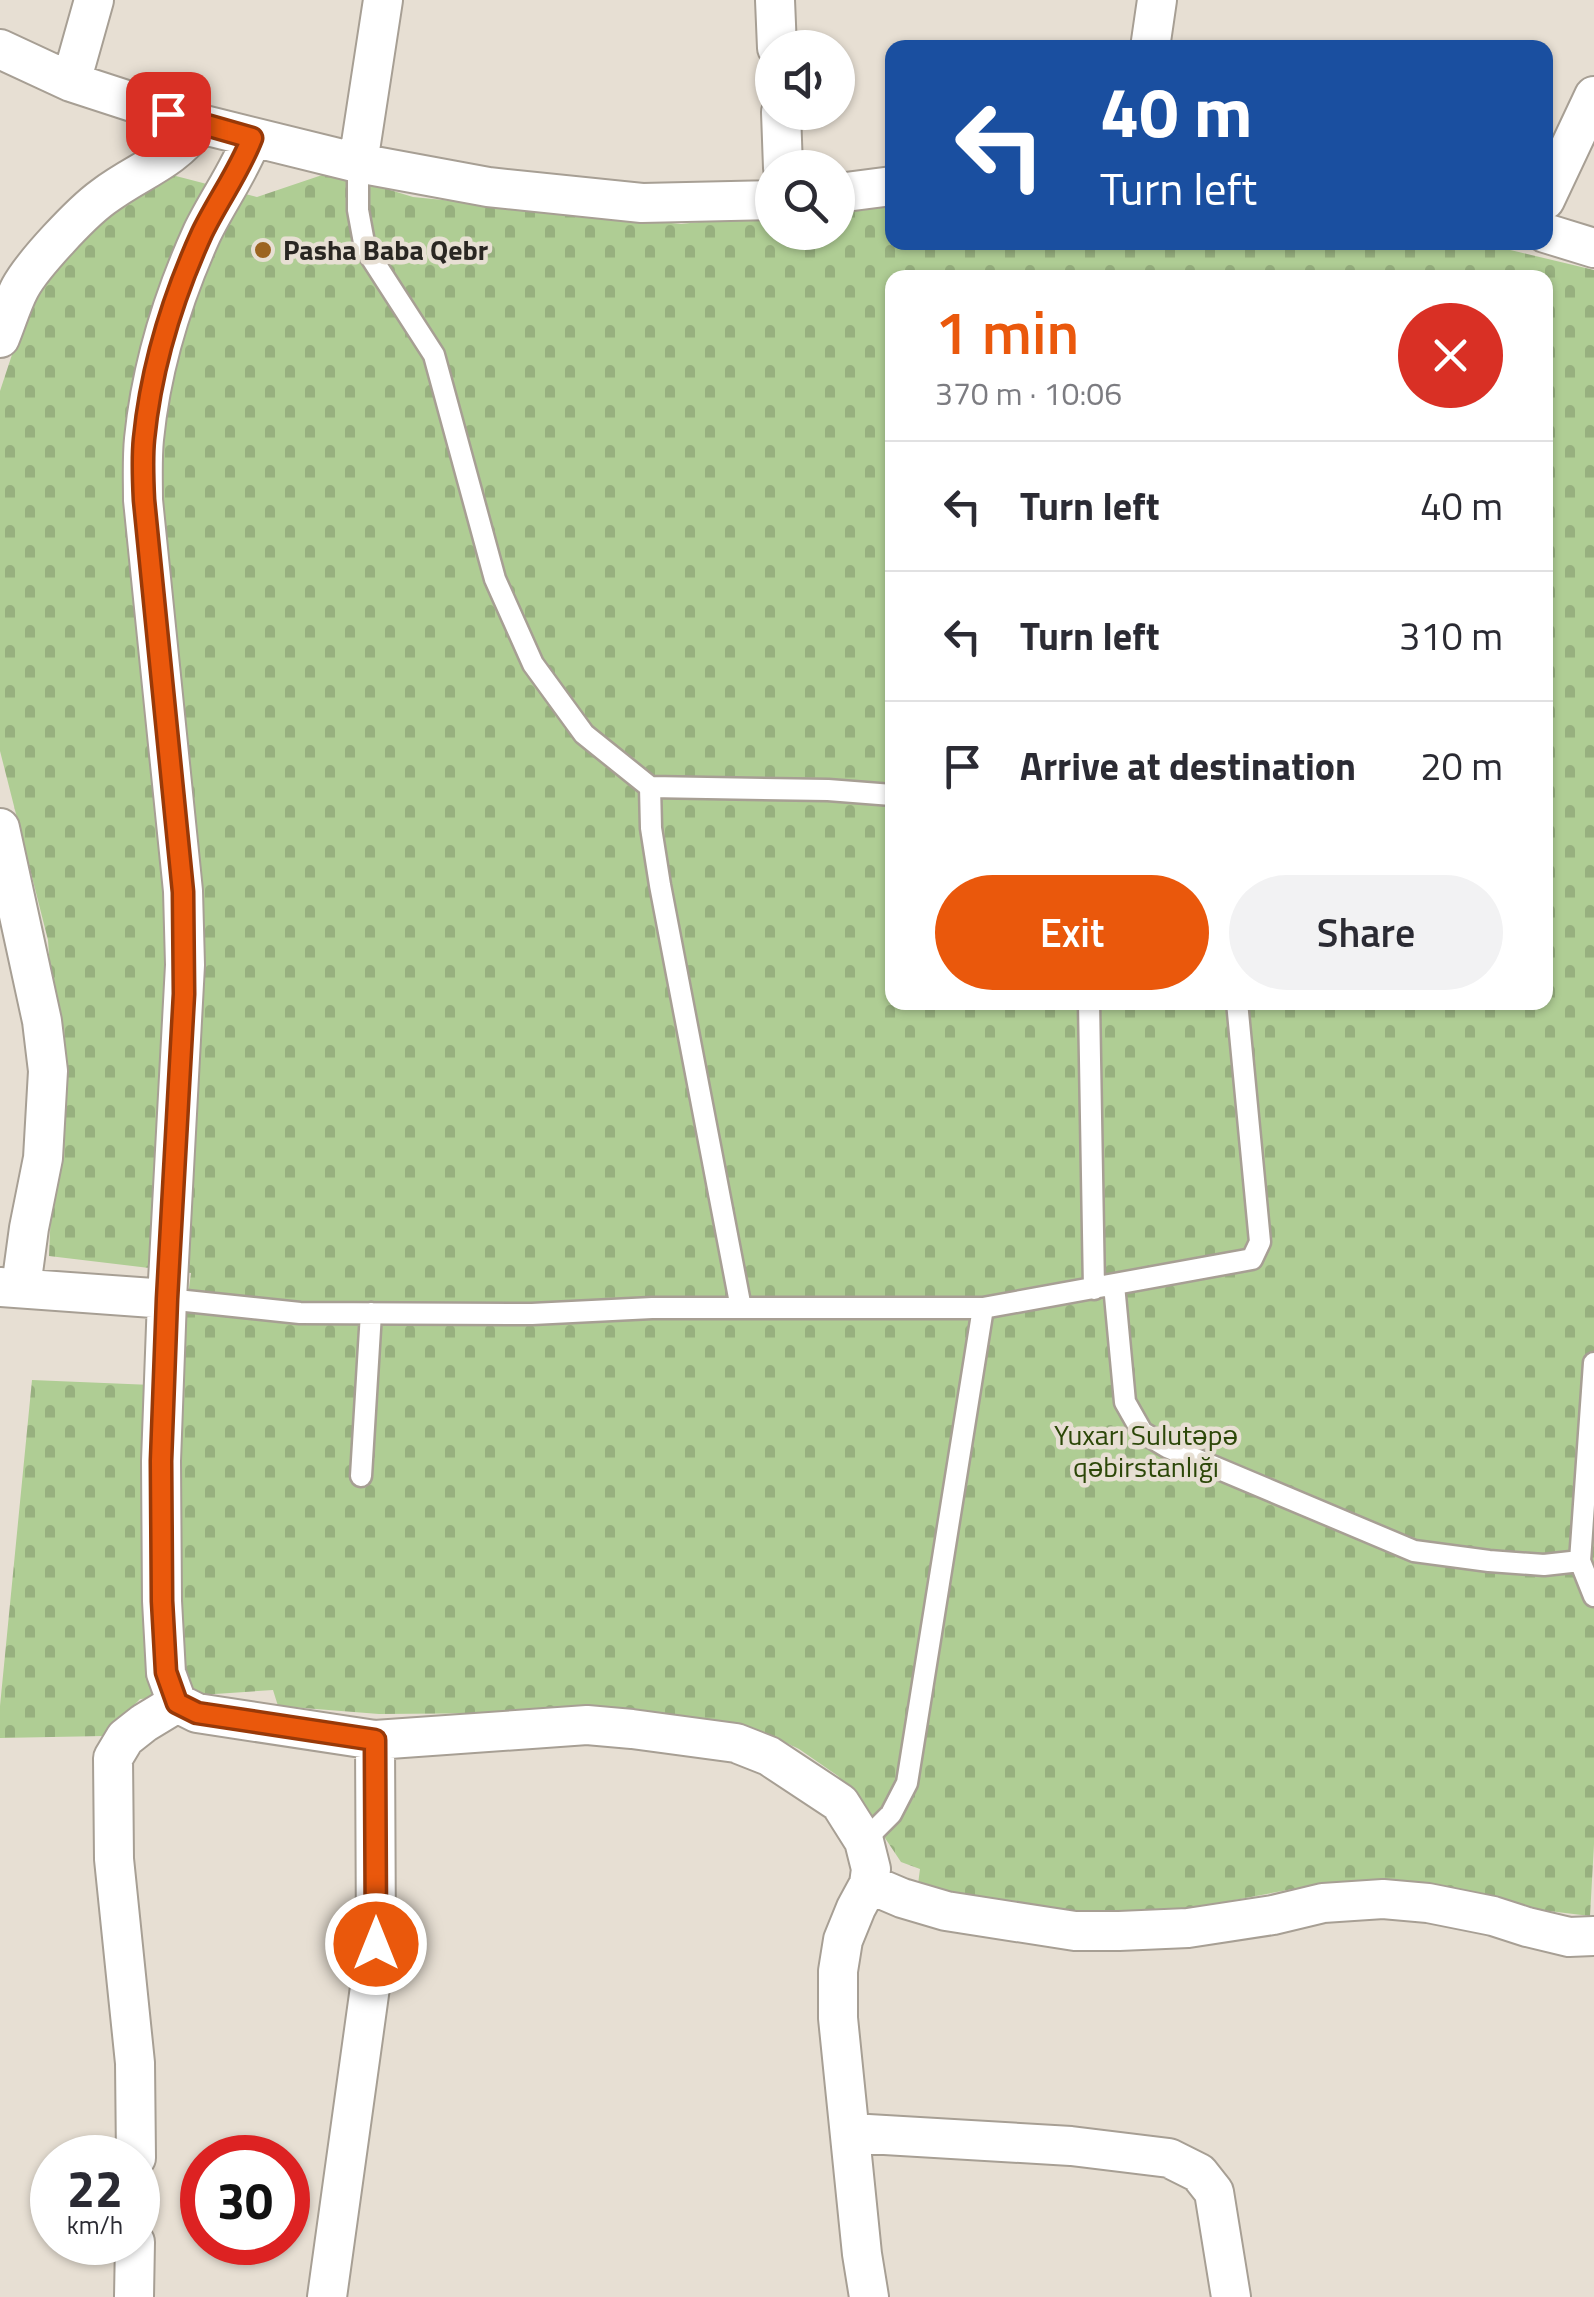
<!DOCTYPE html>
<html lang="en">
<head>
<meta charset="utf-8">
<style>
	:root { --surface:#fff; --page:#f2f2f3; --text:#2b2b33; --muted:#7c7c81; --line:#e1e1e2; --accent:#ea580c }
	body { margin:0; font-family:"Titillium Web",sans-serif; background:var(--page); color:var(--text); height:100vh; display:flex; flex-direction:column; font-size:38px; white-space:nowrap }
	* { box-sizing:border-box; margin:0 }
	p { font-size:32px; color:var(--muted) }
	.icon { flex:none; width:55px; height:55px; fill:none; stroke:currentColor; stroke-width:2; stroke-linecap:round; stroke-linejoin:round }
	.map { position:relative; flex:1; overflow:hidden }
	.sheet { position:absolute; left:885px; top:270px; width:668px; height:740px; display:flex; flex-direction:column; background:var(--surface); border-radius:20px; box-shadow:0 2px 8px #0004 }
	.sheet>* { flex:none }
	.banner { position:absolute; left:885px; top:40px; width:668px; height:210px; border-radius:20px; box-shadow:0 2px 8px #0004; background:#1a4fa0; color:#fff; overflow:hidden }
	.fabs { position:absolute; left:755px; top:30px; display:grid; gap:20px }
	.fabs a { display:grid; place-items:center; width:100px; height:100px; border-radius:50%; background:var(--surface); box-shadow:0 2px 8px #0004; font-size:50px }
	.speed { position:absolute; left:30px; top:2135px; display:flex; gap:20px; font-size:50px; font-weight:700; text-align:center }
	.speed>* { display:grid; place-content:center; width:130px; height:130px; border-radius:50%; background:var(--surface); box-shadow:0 2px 8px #0004; line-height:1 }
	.speed small { font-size:25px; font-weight:400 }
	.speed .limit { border:15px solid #d22; background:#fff; color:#111 }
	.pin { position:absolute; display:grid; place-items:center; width:85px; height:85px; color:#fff; margin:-42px; border-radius:20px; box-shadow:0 5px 15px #0006 }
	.me { position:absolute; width:110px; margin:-55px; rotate:0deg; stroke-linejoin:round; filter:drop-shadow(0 0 8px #0008) }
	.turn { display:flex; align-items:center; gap:35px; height:210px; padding:0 50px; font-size:45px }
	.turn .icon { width:130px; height:130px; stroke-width:2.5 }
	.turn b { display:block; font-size:70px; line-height:85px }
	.round { display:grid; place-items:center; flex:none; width:105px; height:105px; border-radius:52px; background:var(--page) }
	.overview { display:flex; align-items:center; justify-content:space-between; height:170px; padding:0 50px }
	h1 { font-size:60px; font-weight:600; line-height:75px; color:var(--accent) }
	.button { display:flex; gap:20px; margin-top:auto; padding:20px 50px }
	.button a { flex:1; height:115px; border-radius:60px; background:var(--accent); color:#fff; font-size:40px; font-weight:600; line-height:115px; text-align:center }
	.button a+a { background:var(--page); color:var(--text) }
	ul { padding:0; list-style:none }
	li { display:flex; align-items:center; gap:30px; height:130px; padding:0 50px; border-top:2px solid var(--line) }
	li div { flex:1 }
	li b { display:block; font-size:38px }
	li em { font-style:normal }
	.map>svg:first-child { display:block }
</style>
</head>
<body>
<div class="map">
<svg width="1594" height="2297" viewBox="0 0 1594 2297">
	<defs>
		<pattern id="cemetery-stones" width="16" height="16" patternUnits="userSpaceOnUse" patternTransform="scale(2.5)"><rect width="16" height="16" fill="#afcd94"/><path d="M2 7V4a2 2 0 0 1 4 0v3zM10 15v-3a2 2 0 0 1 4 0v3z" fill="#97b07f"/></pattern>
	</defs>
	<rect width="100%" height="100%" fill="#e7dfd3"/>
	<!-- cemetery -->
	<path fill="url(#cemetery-stones)" fill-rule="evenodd" d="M331 172 413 197 681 224 772 214V232H838V207L892 201V242H1477L1594 270V1844L1590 1916 1515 1907 1412 1886 1293 1889 1151 1916 970 1906 917 1892 920 1869 901 1862 861 1802 838 1776 799 1749 766 1733 741 1732 623 1712 379 1714 278 1706 273 1690 140 1699 104 1736 0 1738V1706L32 1380 176 1386 191 1273 49 1256 57 1069 48 940 0 751V391L30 300 92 225 172 175 257 197ZM892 278H1545V1002H892Z"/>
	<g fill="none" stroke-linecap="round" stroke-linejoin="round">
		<defs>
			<path id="service" d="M358 163V210L365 248 434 355 495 579 533 664 584 734 650 787 828 790 892 795
				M650 787 651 828 660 885 741 1308
				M1089 1002 1094 1289
				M1114 1285 1125 1402 1142 1432 1167 1447 1414 1551 1489 1561 1544 1565 1580 1561
				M167 1299 300 1313 532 1314 652 1308H983L1252 1259 1260 1242 1237 1002
				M1594 1363 1580 1561 1594 1596
				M361 1476 371 1313
				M864 1841 891 1814 907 1783 983 1308"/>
			<path id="minor" d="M775 0 777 48
				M1150 48 1157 0
				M0 49 71 82 200 124 358 163 488 187 642 203 772 200
				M71 82 94 0
				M781 112 783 168
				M252 138C239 172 218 200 202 233 173 297 151 369 144 439 142 459 143 480 143 500L183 891 185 965 167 1299 161 1461 162 1601 166 1673 177 1703 197 1713 375 1740 587 1725 632 1729 736 1743 769 1756 840 1803 864 1841 871 1869 869 1884 856 1908 843 1940 838 1971V2018L862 2254 869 2297
				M358 163 383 0
				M838 193 892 186
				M1545 200 1594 96
				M1545 233 1594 248
				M0 338C7 321 12 303 20 288 33 264 81 213 103 197 140 169 170 164 200 124
				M0 828 42 1021 48 1071 43 1158 29 1228 21 1287
				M0 1287 167 1299
				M869 1884 902 1898 946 1911 1075 1931H1119L1188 1928 1273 1915 1323 1903 1383 1899 1428 1903 1493 1916 1527 1927 1569 1937 1594 1936
				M851 2133 1071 2146 1169 2158 1199 2173 1214 2192 1231 2297
				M136 2158 135 2063 114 1859 113 1758 125 1738 144 1723 177 1703
				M134 2297 135 2242
				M327 2297 376 1944 375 1740"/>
		</defs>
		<!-- service casing -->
		<use href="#service" stroke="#a79f94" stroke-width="25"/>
		<!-- minor casing -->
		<use href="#minor" stroke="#a79f94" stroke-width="42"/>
		<!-- service -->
		<use href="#service" stroke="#fff" stroke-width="20"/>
		<!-- minor -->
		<use href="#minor" stroke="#fff" stroke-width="38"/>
	</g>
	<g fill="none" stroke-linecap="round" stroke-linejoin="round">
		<defs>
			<path id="route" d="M168 114 252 138C239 172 218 200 202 233 173 297 151 368 144 439 142 459 143 480 144 500L183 892 184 994 167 1299 161 1461 162 1601 166 1672 177 1703 197 1713 375 1740 376 1944"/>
		</defs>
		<!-- route casing -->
		<use href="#route" stroke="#983908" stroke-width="25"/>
		<!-- route -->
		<use href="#route" stroke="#ea580c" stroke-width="18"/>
	</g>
	<!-- markers -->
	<circle fill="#9c6420" stroke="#e7dfd3" stroke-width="4" cx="263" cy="250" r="10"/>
	<g text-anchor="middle" stroke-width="9" stroke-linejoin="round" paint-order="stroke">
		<!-- poi labels -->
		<g font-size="28" font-weight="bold" fill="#292622" stroke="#e7dfd3" text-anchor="start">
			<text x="283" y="260">Pasha Baba Qebr</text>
		</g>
		<!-- park labels -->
		<g font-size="28" fill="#2c4708" stroke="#e7dfd3">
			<text x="1146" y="1445">Yuxarı Sulutəpə<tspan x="1146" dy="32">qəbirstanlığı</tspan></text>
		</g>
	</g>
</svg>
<div class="fabs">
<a><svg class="icon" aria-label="sound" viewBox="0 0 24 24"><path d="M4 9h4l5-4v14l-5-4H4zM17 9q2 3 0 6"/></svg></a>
<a><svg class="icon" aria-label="search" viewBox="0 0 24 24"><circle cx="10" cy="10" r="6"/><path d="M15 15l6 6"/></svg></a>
</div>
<div class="speed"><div>22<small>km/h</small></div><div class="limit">30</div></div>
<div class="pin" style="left:168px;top:114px;background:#d93025"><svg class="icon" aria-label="arrive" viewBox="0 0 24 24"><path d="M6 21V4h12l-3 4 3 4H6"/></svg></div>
<svg class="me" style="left:376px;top:1944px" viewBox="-20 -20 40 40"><circle r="17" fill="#ea580c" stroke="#fff" stroke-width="3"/><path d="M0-11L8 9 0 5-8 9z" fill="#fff"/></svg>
<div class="banner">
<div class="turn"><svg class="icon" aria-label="left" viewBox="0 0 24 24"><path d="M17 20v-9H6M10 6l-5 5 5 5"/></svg><div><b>40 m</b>Turn left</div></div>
</div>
<section class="sheet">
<div class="overview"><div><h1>1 min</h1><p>370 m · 10:06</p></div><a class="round" style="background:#d93025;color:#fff"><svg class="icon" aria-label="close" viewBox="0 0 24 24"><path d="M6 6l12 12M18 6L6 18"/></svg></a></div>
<ul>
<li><svg class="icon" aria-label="left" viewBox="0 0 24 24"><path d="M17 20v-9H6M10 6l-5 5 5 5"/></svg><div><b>Turn left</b></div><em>40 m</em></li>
<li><svg class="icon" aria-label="left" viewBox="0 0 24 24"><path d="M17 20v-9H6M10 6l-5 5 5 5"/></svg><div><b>Turn left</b></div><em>310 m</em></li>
<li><svg class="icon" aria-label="arrive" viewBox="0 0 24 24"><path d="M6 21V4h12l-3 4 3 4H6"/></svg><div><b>Arrive at destination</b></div><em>20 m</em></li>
</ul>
<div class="button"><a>Exit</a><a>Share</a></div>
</section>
</div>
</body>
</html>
